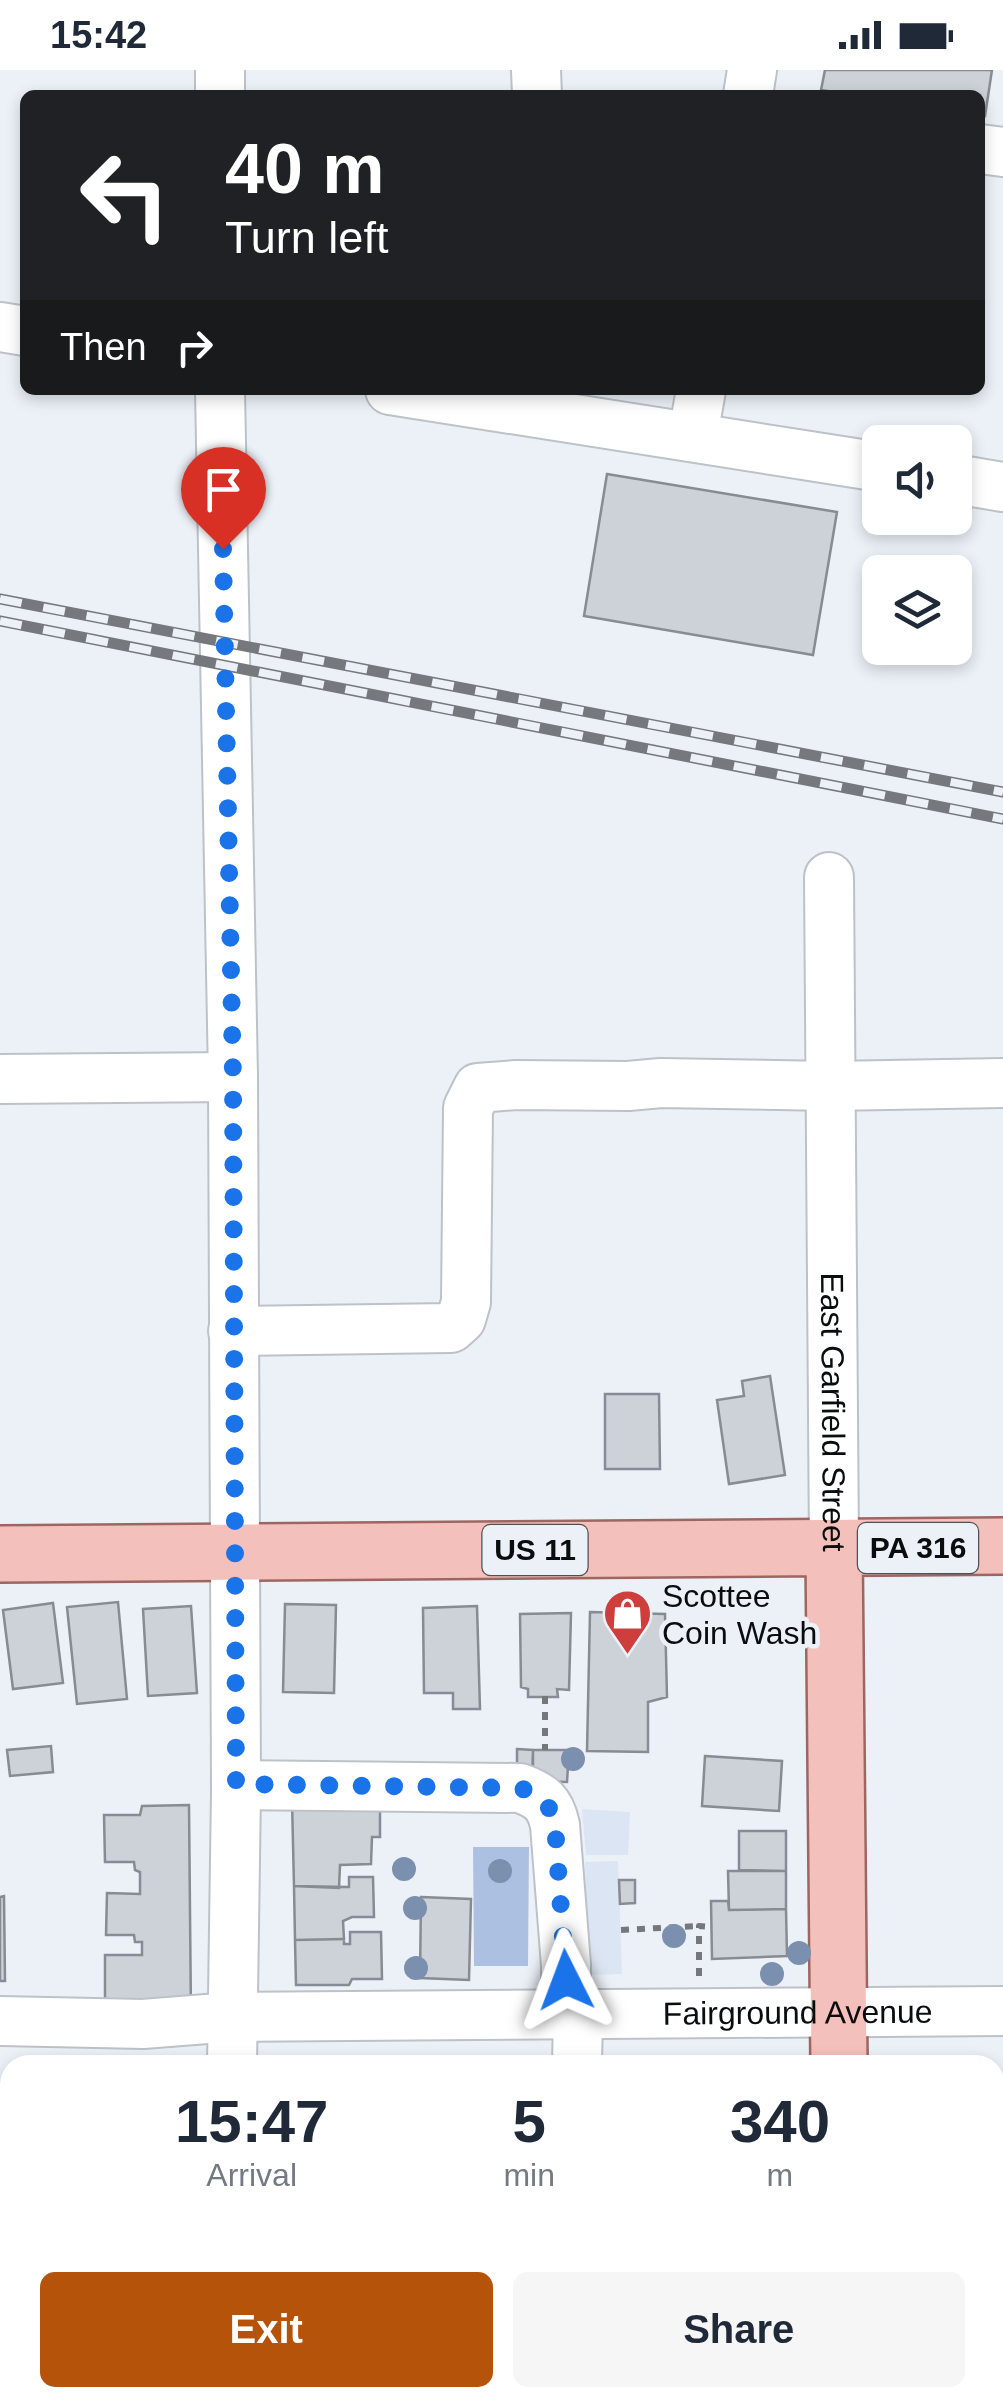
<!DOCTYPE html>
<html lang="en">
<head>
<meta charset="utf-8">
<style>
	:root { --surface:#fff; --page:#f6f6f7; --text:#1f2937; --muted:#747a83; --accent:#b45309 }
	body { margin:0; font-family:Arial,sans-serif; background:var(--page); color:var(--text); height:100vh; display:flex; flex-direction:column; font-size:38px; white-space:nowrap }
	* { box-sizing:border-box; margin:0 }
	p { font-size:32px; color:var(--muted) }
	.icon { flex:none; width:55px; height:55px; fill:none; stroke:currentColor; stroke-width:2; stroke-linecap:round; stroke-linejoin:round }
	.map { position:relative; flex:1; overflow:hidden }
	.details { position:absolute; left:0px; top:1985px; width:1005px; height:352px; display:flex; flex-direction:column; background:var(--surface); border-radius:30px 30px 0 0; box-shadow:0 5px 15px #0003 }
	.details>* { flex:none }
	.top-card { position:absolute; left:20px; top:20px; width:965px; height:305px; border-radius:15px; box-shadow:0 5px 15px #0003; background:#202124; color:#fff; overflow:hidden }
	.buttons { position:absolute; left:862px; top:355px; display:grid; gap:20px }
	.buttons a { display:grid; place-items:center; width:110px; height:110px; border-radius:15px; background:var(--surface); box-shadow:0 5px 15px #0003; font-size:50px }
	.pin { position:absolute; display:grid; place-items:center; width:85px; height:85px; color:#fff; margin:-102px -42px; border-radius:50% 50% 50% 0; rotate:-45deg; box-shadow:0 0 10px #0007 }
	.pin .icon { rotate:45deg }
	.me { position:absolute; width:110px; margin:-55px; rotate:357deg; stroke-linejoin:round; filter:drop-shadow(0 0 8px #0008) }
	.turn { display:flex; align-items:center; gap:35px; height:210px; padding:0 40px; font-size:45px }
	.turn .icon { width:130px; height:130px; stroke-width:2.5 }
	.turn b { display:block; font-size:70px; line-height:85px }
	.then { display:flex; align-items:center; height:95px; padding:0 40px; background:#0003; gap:20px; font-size:38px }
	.eta { display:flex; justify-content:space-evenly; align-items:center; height:170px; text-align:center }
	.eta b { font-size:60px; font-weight:600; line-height:70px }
	.action { display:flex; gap:20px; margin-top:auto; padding:20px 40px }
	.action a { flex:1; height:115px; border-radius:15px; background:var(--accent); color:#fff; font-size:40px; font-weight:600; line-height:115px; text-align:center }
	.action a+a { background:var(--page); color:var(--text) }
	.status { display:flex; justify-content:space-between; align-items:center; height:70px; padding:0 50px; background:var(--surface); direction:ltr }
	.status svg { height:28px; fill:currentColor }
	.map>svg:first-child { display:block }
</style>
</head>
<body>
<div class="status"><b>15:42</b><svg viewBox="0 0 49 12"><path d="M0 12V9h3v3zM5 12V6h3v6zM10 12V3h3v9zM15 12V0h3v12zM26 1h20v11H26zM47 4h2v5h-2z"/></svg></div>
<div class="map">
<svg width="1003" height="2337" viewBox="0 0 1003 2337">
	<rect width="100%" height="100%" fill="#ecf1f8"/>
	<!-- built -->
	<path fill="#dce5f3" d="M582 1739 630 1742 628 1785H586Z
		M618 1791 622 1904 588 1905 585 1792Z"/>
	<!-- green -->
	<path fill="#acc1e2" d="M473 1777H529L528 1896H474Z"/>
	<!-- building -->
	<path fill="#cdd2d9" stroke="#878b92" stroke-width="2.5" d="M825 0H992L985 46 980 45V25H854L821 20Z
		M607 404 837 442 813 585 584 546Z
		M770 1306 785 1405 729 1414 717 1330 744 1326 742 1311Z
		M605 1324H659L660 1399H605Z
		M118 1532 127 1629 77 1634 67 1537Z
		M53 1533 63 1613 13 1619 3 1540Z
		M285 1534 336 1535 334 1623 283 1622Z
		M191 1536 197 1623 148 1626 143 1539Z
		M477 1536 480 1639H453V1623H424L423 1538Z
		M590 1542 665 1544 667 1627 648 1632V1682L587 1681Z
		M571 1543 569 1620 557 1619 558 1627H528V1619L521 1617 520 1544Z
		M51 1676 53 1702 10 1706 7 1680Z
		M517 1679 533 1680 532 1706 517 1705Z
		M533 1680H569L567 1712 533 1711Z
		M705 1686 782 1691 779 1741 702 1736Z
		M342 1730V1740H380V1767H372L371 1794 340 1795 339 1818 294 1816 292 1731Z
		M189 1735 191 1948 105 1935V1885H142V1872H135L134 1865H106L107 1823 140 1824V1802L135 1800 134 1792H105L104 1745H140L142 1736Z
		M739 1761H786V1801L739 1800Z
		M728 1801H786V1839L729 1840Z
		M349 1807H373L374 1847H352L343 1851 344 1869 295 1870 294 1816 349 1817Z
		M619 1810H635V1833L620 1834Z
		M4 1826 5 1911H0V1827Z
		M421 1827 471 1829 469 1910 420 1908Z
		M711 1831H728L729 1840 786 1839 787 1886 712 1889Z
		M350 1862H381L382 1909H352L349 1915H296L295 1870 344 1869V1874H350Z
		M595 1988 632 1989 631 1995H595Z
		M12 2328H38V2337H12Z
		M57 2328H195L194 2337H57Z
		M314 2328H334L333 2337H314Z
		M334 2328H371L370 2337H333Z
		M372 2328H405V2337H372Z
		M465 2328H510V2337H465Z
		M514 2328H568L567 2337H514Z
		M584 2328H625V2330L632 2331V2337H584Z
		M884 2328H912L913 2337H884Z
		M932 2328H961V2337H932Z"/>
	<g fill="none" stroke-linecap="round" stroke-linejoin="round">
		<defs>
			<g id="minor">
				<path d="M536 0 537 25"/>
				<path d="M220 25V0"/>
				<path d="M748 25 752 0"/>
				<path d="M980 79 1003 82"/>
				<path d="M0 257 25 261"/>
				<path d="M220 320 233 1007 236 1721 232 1995"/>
				<path d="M390 320 880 397"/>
				<path d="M693 365 701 320"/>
				<path d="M955 409 1003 417"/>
				<path id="s1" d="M829 807 834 1479"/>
				<path d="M0 1009 233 1007"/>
				<path d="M233 1261 451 1258 461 1249 466 1232 468 1038 478 1018 516 1015 628 1016 661 1013 830 1016 1003 1013"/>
				<path d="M236 1715 520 1718C542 1726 550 1733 555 1755L566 1895V1945"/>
				<path id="s2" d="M0 1951 143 1954 232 1947 1003 1941"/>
				<path d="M577 1995 578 1944"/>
				<path d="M995 2180H1003"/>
				<path d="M230 2337V2328"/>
				<path d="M575 2337V2328"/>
			</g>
			<path id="major" d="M834 1479 839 1995
				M0 1484 1003 1476
				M839 2337V2328"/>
		</defs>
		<!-- minor casing -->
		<use href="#minor" stroke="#bdc2c9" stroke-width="52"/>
		<!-- major casing -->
		<use href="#major" stroke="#9e6661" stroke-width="60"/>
		<!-- path -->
		<path stroke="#74777c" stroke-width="6" stroke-dasharray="8 8" stroke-linecap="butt" d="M545 1626V1680
			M621 1860 699 1856
			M699 1906V1856L711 1857
			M915 2328V2337"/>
		<!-- minor -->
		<use href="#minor" stroke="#fff" stroke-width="48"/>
		<!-- major -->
		<use href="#major" stroke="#f4c0bb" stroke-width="55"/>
		<defs>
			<path id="rail" d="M0 529 1003 722
				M0 551 1003 749"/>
		</defs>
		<!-- rail casing -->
		<use href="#rail" stroke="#75787d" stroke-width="11"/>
		<!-- rail -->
		<use href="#rail" stroke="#ecf1f8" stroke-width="8" stroke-dasharray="22" stroke-linecap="butt"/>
	</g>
	<!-- trees -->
	<g fill="#7b8fae">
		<circle cx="573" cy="1689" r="12"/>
		<circle cx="404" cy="1799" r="12"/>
		<circle cx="500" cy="1801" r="12"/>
		<circle cx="415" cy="1838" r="12"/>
		<circle cx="674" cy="1866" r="12"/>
		<circle cx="799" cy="1883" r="12"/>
		<circle cx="416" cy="1898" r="12"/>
		<circle cx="772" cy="1904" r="12"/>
	</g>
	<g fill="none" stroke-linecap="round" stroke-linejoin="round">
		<!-- route -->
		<path stroke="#1a73e8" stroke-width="18" stroke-dasharray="0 32.4" d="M223 479 233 1007 236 1714 520 1718C542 1726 550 1733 555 1755L566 1910"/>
	</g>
	<!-- icons -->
	<defs>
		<symbol id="shop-pin" viewBox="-11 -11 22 30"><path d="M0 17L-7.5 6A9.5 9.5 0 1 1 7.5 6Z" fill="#cd3e3d" stroke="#ecf1f8"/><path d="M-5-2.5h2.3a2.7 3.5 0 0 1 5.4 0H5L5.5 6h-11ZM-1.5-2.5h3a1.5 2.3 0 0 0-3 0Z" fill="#fff"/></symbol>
	</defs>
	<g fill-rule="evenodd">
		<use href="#shop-pin" x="600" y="1516" width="55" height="75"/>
	</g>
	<g text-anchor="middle" stroke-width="9" stroke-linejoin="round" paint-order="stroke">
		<!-- shield labels -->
		<g fill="#ecf1f8" stroke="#4e5154" stroke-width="2.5">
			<rect x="858" y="1453" width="120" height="50" rx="8"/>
			<rect x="482.5" y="1455" width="105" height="50" rx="8"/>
		</g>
		<g font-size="30" font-weight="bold" fill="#0a0c0e">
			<text x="918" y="1488">PA 316</text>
			<text x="535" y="1490">US 11</text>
		</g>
		<!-- street labels -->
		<g font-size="32" fill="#0a0c0e" stroke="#ecf1f8">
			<text dy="11" stroke="none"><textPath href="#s1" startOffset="535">East Garfield Street</textPath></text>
			<text dy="11" stroke="none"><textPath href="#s2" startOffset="798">Fairground Avenue</textPath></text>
		</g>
		<!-- poi labels -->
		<g font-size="32" fill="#0a0c0e" stroke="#ecf1f8" text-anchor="start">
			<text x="662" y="1537">Scottee<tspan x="662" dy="37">Coin Wash</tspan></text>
		</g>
	</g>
</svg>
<div class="buttons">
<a><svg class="icon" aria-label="sound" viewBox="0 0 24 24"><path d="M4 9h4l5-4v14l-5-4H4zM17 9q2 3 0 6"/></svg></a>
<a><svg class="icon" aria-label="layers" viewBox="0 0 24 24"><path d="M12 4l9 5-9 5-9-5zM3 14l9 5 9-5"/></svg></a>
</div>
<div class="pin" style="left:223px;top:479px;background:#d93025"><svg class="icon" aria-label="arrive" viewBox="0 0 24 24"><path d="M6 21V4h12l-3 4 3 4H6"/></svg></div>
<svg class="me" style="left:566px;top:1910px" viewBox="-20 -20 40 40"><path d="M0-17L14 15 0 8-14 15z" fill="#1a73e8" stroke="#fff" stroke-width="4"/></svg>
<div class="top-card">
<div class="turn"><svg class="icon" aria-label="left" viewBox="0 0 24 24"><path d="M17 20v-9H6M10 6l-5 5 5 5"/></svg><div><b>40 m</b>Turn left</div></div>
<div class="then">Then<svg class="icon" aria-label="right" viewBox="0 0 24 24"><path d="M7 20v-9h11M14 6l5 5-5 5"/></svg></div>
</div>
<section class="details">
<div class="eta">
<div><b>15:47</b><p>Arrival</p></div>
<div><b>5</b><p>min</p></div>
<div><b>340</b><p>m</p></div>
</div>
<div class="action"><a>Exit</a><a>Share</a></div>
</section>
</div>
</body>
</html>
